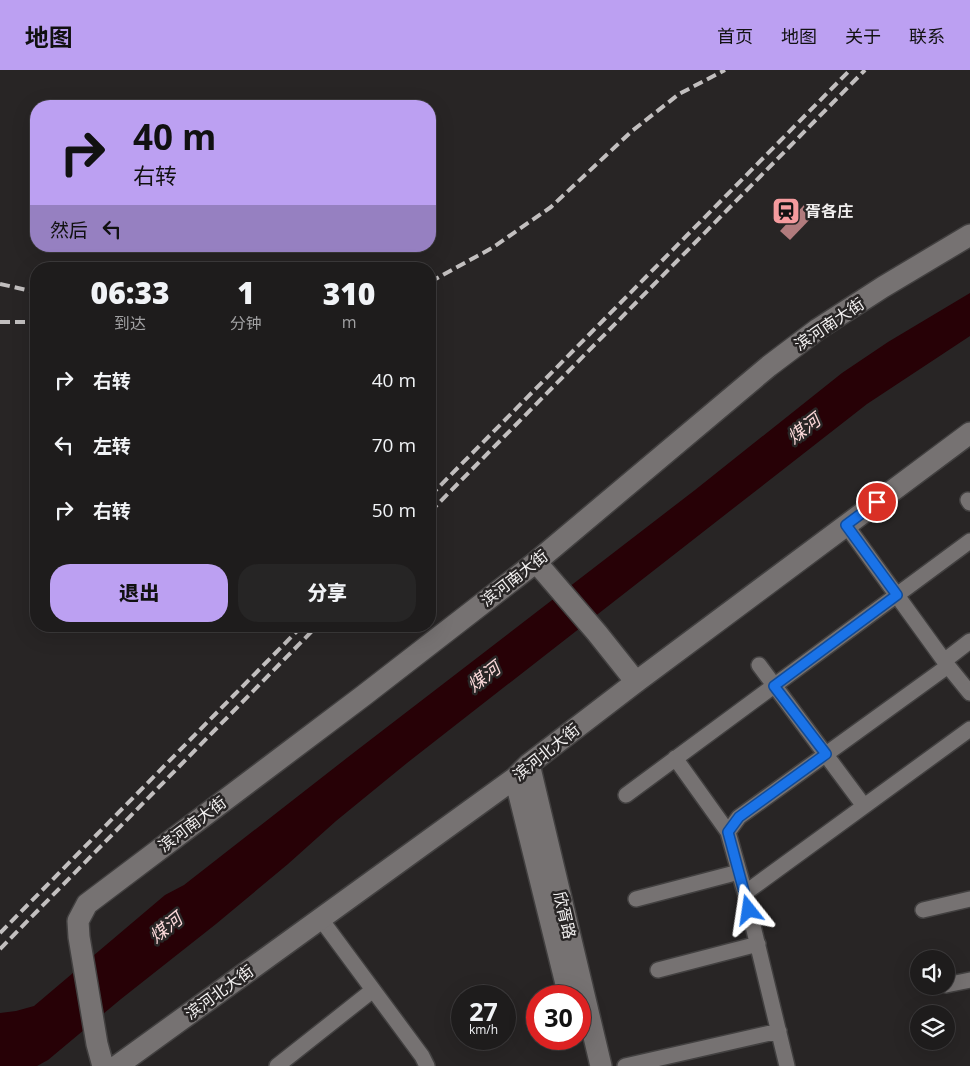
<!DOCTYPE html>
<html lang="zh">
<head>
<meta charset="utf-8">
<style>
	:root { --surface:#1e1c1c; --page:#262525; --text:#f1f3f6; --muted:#a1a1a3; --line:#3c3a3b; --accent:#bca0f2 }
	body { margin:0; font-family:"Open Sans","Noto Sans SC",sans-serif; background:var(--page); color:var(--text); height:100vh; display:flex; flex-direction:column; font-size:19px; white-space:nowrap }
	* { box-sizing:border-box; margin:0 }
	p { font-size:16px; color:var(--muted) }
	.icon { flex:none; width:28px; height:28px; fill:none; stroke:currentColor; stroke-width:2; stroke-linecap:round; stroke-linejoin:round }
	.map { position:relative; flex:1; overflow:hidden }
	.details { position:absolute; left:30px; top:192px; width:406px; height:370px; display:flex; flex-direction:column; background:var(--surface); border-radius:20px; box-shadow:0 5px 20px #0002,0 0 0 1px var(--line) }
	.details>* { flex:none }
	.top-card { position:absolute; left:30px; top:30px; width:406px; height:152px; border-radius:20px; box-shadow:0 5px 20px #0002,0 0 0 1px var(--line); background:#bca0f2; color:#111; overflow:hidden }
	.tools { position:absolute; left:910px; top:880px; display:grid; gap:10px }
	.tools a { display:grid; place-items:center; width:45px; height:45px; border-radius:50%; background:var(--surface); box-shadow:0 5px 20px #0002,0 0 0 1px var(--line); font-size:25px }
	.speed { position:absolute; left:451px; top:915px; display:flex; gap:10px; font-size:25px; font-weight:700; text-align:center }
	.speed>* { display:grid; place-content:center; width:65px; height:65px; border-radius:50%; background:var(--surface); box-shadow:0 5px 20px #0002,0 0 0 1px var(--line); line-height:1 }
	.speed small { font-size:12px; font-weight:400 }
	.speed .limit { border:8px solid #d22; background:#fff; color:#111 }
	.pin { position:absolute; display:grid; place-items:center; width:42px; height:42px; color:#fff; margin:-21px; border:2px solid #fff; border-radius:50%; box-shadow:0 1px 5px #0007 }
	.me { position:absolute; width:55px; margin:-28px; rotate:345deg; stroke-linejoin:round; filter:drop-shadow(0 0 4px #0008) }
	.turn { display:flex; align-items:center; gap:18px; height:105px; padding:0 20px; font-size:22px }
	.turn .icon { width:65px; height:65px; stroke-width:2.5 }
	.turn b { display:block; font-size:35px; line-height:42px }
	.then { display:flex; align-items:center; height:48px; padding:0 20px; background:#0003; gap:10px; font-size:19px }
	.eta { display:flex; justify-content:space-evenly; align-items:center; height:85px; text-align:center }
	.eta b { font-size:30px; font-weight:800; line-height:35px }
	.cta { display:flex; gap:10px; margin-top:auto; padding:10px 20px }
	.cta a { flex:1; height:58px; border-radius:20px; background:var(--accent); color:#111; font-size:20px; font-weight:800; line-height:58px; text-align:center }
	.cta a+a { background:var(--page); color:var(--text) }
	ul { padding:0; list-style:none }
	li { display:flex; align-items:center; gap:15px; height:65px; padding:0 20px }
	li div { flex:1 }
	li b { display:block; font-size:19px }
	li em { font-style:normal }
	header { display:flex; align-items:center; gap:30px; box-sizing:border-box; height:70px; padding:0 25px; background:var(--accent); color:#111 }
	header strong { font-size:24px }
	nav { display:flex; gap:28px; margin-inline-start:auto; font-size:18px }
	.map>svg:first-child { display:block }
</style>
</head>
<body>
<header>
<strong>地图</strong>
<nav><a>首页</a><a>地图</a><a>关于</a><a>联系</a></nav>
</header>
<div class="map">
<svg width="970" height="996" viewBox="0 0 970 996">
	<rect width="100%" height="100%" fill="#282525"/>
	<!-- water -->
	<path fill="#270106" d="M970 223V266L867 334 407 693 336 751 288 794 216 854 121 929 48 990 37 996H0V943L16 941 34 936 165 825 184 815 352 684 695 420 842 303 888 272Z"/>
	<!-- building -->
	<path fill="#b17b7d" d="M804 135 814 145 790 170 780 161Z"/>
	<g fill="none" stroke-linecap="round" stroke-linejoin="round">
		<defs>
			<path id="street" d="M968 430 970 433
				M846 455 948 596 970 623
				M944 591 970 571
				M759 595 864 736
				M675 688 728 762
				M626 725 970 471
				M745 823 970 659
				M636 829 739 802
				M923 840 970 829
				M320 848 422 986 427 996
				M658 900 758 874
				M946 915 970 910
				M277 996 373 920
				M625 996 779 961
				M787 996 745 823 728 762 739 747 948 596"/>
			<path id="secondary" d="M536 492 597 563 636 612
				M529 694 601 996
				M515 708 569 926
				M103 996 97 974 79 867 78 851 87 834 363 626 536 492 769 296 818 259 883 217 970 165
				M117 996 515 708 529 694 636 612 970 363"/>
		</defs>
		<!-- street casing -->
		<use href="#street" stroke="#424040" stroke-width="18"/>
		<!-- secondary casing -->
		<use href="#secondary" stroke="#424040" stroke-width="24"/>
		<!-- street -->
		<use href="#street" stroke="#767272" stroke-width="15"/>
		<!-- secondary -->
		<use href="#secondary" stroke="#767272" stroke-width="21"/>
		<!-- rail -->
		<path stroke="#c2bfbf" stroke-width="4" stroke-dasharray="10 5" stroke-linecap="butt" d="M430 212 492 178 551 137 632 61 679 24 725 0
			M0 214 36 222
			M0 252H36
			M430 426 850 0
			M430 442 865 0
			M0 863 302 556
			M0 879 317 556"/>
	</g>
	<g fill="none" stroke-linecap="round" stroke-linejoin="round">
		<defs>
			<path id="route" d="M749 840 728 762 739 747 826 684 774 616 897 525 846 455 877 432"/>
		</defs>
		<!-- route casing -->
		<use href="#route" stroke="#114b97" stroke-width="12"/>
		<!-- route -->
		<use href="#route" stroke="#1a73e8" stroke-width="9"/>
	</g>
	<!-- icons -->
	<defs>
		<symbol id="station-square" viewBox="-11 -11 22 22"><rect x="-9" y="-9" width="18" height="18" rx="4" fill="#f59b9e" stroke="#282525"/><path d="M-3-6H3Q5-6 5-4V2Q5 4 3 4L4.5 6H3L1.5 4h-3L-3 6H-4.5L-3 4Q-5 4-5 2V-4Q-5-6-3-6ZM-3.5-4v3h7v-3ZM-3.5 1v1.5H-2V1ZM2 1v1.5H3.5V1Z" fill="#111"/></symbol>
	</defs>
	<g fill-rule="evenodd">
		<use href="#station-square" x="770" y="125" width="32" height="32"/>
	</g>
	<g text-anchor="middle" stroke-width="5" stroke-linejoin="round" paint-order="stroke">
		<!-- poi labels -->
		<g font-size="16" font-weight="bold" fill="#f2f0f0" stroke="#282525" text-anchor="start">
			<text x="805" y="147">胥各庄</text>
		</g>
		<!-- street labels -->
		<g font-size="16" fill="#f2f0f0" stroke="#282525">
			<text transform="translate(829 254) rotate(-34)" y="6">滨河南大街</text>
			<text transform="translate(514 508) rotate(-38)" y="6">滨河南大街</text>
			<text transform="translate(546 682) rotate(-39)" y="6">滨河北大街</text>
			<text transform="translate(192 754) rotate(-37)" y="6">滨河南大街</text>
			<text transform="translate(565 845) rotate(77)" y="6">欣胥路</text>
			<text transform="translate(219 922) rotate(-36)" y="6">滨河北大街</text>
		</g>
		<!-- water labels -->
		<g font-size="18" font-style="italic" fill="#fcd9da" stroke="#282525">
			<text transform="translate(804 359) rotate(-38)" y="6">煤河</text>
			<text transform="translate(484 607) rotate(-38)" y="6">煤河</text>
			<text transform="translate(166 858) rotate(-39)" y="6">煤河</text>
		</g>
	</g>
</svg>
<div class="tools">
<a><svg class="icon" aria-label="sound" viewBox="0 0 24 24"><path d="M4 9h4l5-4v14l-5-4H4zM17 9q2 3 0 6"/></svg></a>
<a><svg class="icon" aria-label="layers" viewBox="0 0 24 24"><path d="M12 4l9 5-9 5-9-5zM3 14l9 5 9-5"/></svg></a>
</div>
<div class="speed"><div>27<small>km/h</small></div><div class="limit">30</div></div>
<div class="pin" style="left:877px;top:432px;background:#d93025"><svg class="icon" aria-label="arrive" viewBox="0 0 24 24"><path d="M6 21V4h12l-3 4 3 4H6"/></svg></div>
<svg class="me" style="left:749px;top:840px" viewBox="-20 -20 40 40"><path d="M0-17L14 15 0 8-14 15z" fill="#1a73e8" stroke="#fff" stroke-width="4"/></svg>
<div class="top-card">
<div class="turn"><svg class="icon" aria-label="right" viewBox="0 0 24 24"><path d="M7 20v-9h11M14 6l5 5-5 5"/></svg><div><b>40 m</b>右转</div></div>
<div class="then">然后<svg class="icon" aria-label="left" viewBox="0 0 24 24"><path d="M17 20v-9H6M10 6l-5 5 5 5"/></svg></div>
</div>
<section class="details">
<div class="eta">
<div><b>06:33</b><p>到达</p></div>
<div><b>1</b><p>分钟</p></div>
<div><b>310</b><p>m</p></div>
</div>
<ul>
<li><svg class="icon" aria-label="right" viewBox="0 0 24 24"><path d="M7 20v-9h11M14 6l5 5-5 5"/></svg><div><b>右转</b></div><em>40 m</em></li>
<li><svg class="icon" aria-label="left" viewBox="0 0 24 24"><path d="M17 20v-9H6M10 6l-5 5 5 5"/></svg><div><b>左转</b></div><em>70 m</em></li>
<li><svg class="icon" aria-label="right" viewBox="0 0 24 24"><path d="M7 20v-9h11M14 6l5 5-5 5"/></svg><div><b>右转</b></div><em>50 m</em></li>
</ul>
<div class="cta"><a>退出</a><a>分享</a></div>
</section>
</div>
</body>
</html>
